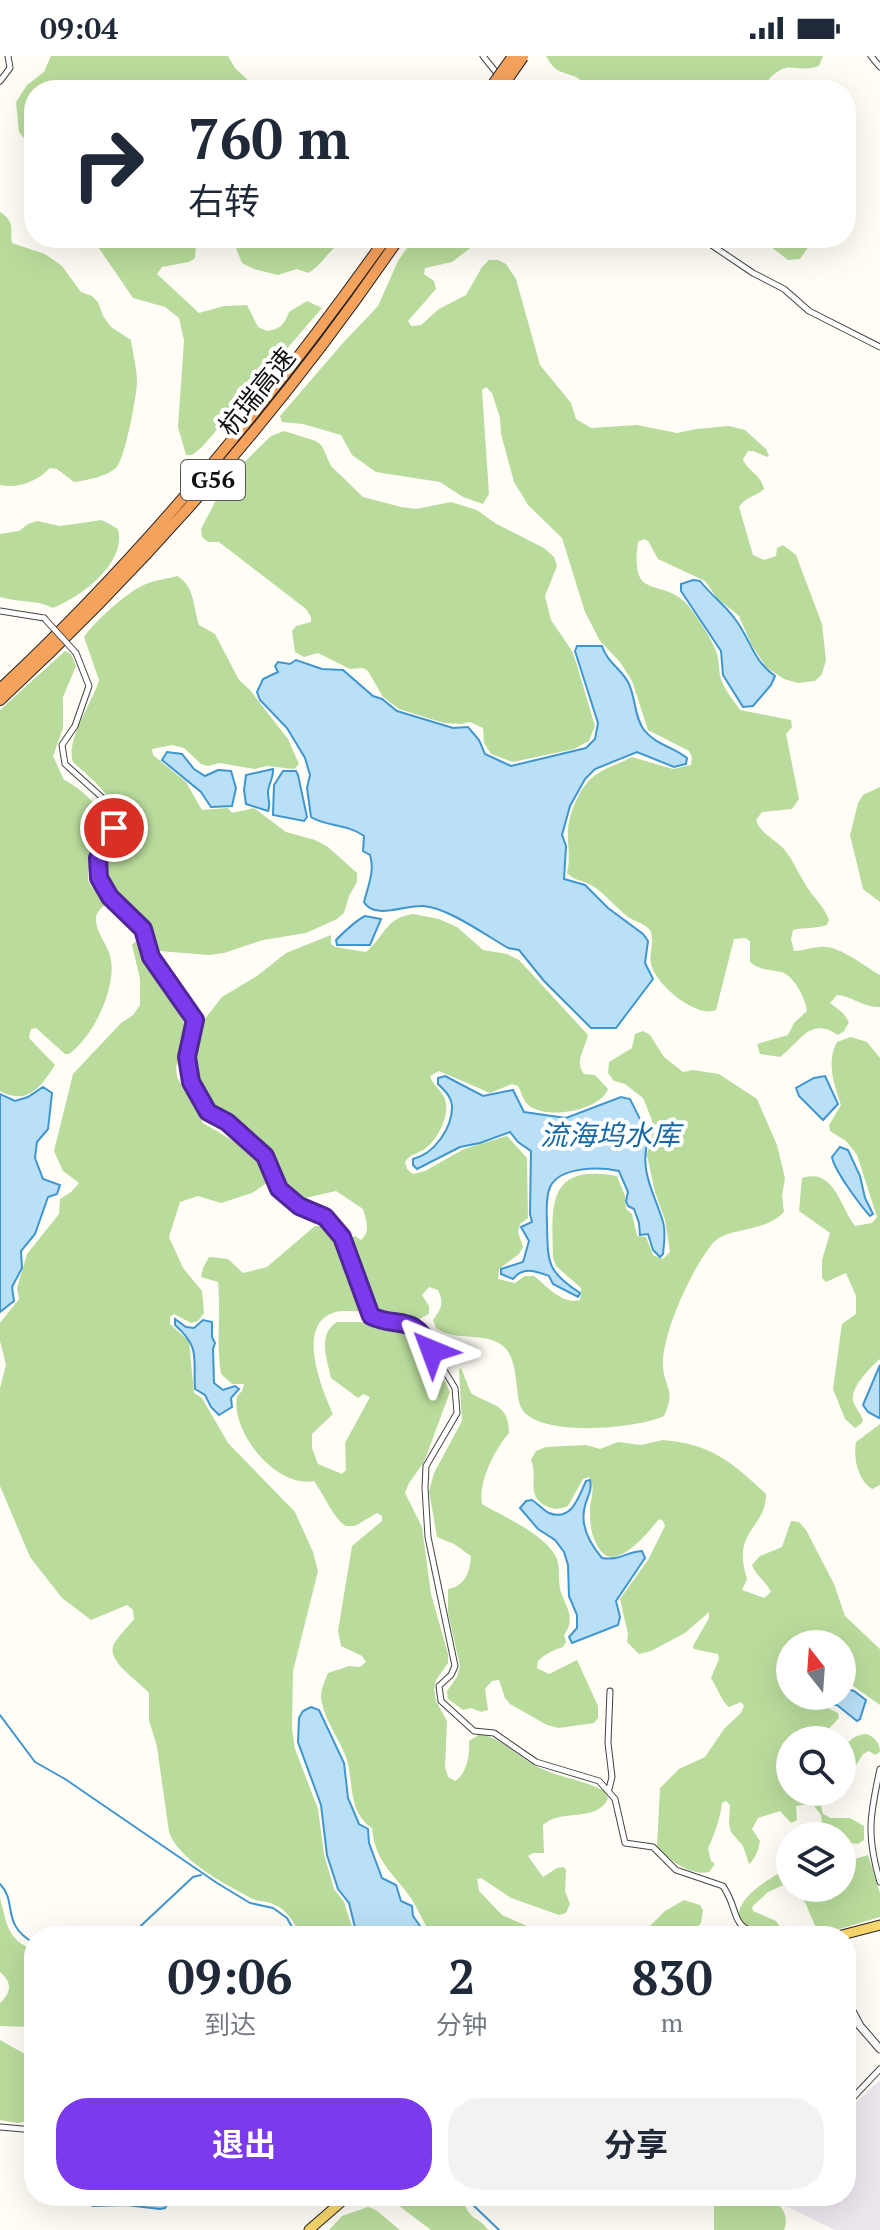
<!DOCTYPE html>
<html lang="zh">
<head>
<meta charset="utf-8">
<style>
	:root { --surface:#fff; --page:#f2f2f3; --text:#1f2937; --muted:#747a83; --accent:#7c3aed }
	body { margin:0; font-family:"PT Serif","Noto Sans SC",serif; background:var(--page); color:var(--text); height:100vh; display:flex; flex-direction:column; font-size:30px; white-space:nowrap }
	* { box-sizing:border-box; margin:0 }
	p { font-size:26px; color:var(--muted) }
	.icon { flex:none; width:44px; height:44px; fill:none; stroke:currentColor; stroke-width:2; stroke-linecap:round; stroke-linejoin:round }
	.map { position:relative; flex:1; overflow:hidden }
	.details { position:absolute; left:24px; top:1870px; width:832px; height:280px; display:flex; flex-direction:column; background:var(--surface); border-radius:32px; box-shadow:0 8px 32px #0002 }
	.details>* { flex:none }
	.top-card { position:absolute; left:24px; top:24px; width:832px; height:168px; border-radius:32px; box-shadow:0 8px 32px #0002; background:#fff; color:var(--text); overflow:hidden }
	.needle { width:52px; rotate:343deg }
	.tools { position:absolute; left:776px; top:1574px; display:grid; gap:16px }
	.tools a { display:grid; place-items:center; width:80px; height:80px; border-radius:50%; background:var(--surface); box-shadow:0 8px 32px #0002; font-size:40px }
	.pin { position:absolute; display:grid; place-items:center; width:68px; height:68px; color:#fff; margin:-34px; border:4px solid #fff; border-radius:50%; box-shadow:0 2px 8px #0007 }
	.me { position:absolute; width:88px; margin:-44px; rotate:316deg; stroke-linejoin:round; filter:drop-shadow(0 0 6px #0008) }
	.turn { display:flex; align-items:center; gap:28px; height:168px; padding:0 32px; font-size:36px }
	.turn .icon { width:104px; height:104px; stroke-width:2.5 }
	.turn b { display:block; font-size:56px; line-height:68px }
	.eta { display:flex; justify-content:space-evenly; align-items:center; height:136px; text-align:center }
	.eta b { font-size:48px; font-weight:700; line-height:56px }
	.cta { display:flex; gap:16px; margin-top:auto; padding:16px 32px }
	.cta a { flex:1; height:92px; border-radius:32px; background:var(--accent); color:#fff; font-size:32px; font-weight:700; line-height:92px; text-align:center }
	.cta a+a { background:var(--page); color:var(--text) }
	.status { display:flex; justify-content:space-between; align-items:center; height:56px; padding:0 40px; background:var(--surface); direction:ltr }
	.status svg { height:22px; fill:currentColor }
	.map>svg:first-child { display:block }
</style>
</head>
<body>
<div class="status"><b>09:04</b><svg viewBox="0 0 49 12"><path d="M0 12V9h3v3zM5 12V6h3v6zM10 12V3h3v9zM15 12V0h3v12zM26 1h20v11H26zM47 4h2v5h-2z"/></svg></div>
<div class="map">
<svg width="880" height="2174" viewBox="0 0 880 2174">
	<rect width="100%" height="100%" fill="#fffdf5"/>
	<!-- industrial -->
	<path fill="#eee6ef" d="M880 2024V2174H835L784 2149 772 2140H846V2056Z"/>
	<!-- forest -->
	<path fill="#b9dc9c" d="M51 0H228L235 12 258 34H34V95L19 76 16 46 27 29 44 16Z
		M546 0H823L819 10C795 18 789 2 769 23V34H591C586 30 580 22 574 20 559 15 555 16 546 0Z
		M0 156C15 166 10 171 12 187L45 198 62 210 81 236 92 240 98 246 103 260 111 271 131 284C133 298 137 313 137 327 136 343 125 403 116 412 106 421 87 424 74 426L57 413 50 412C38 425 18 433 0 429Z
		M92 182H191L196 190 195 202 189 206 162 211 157 218 199 257 224 250 247 249 258 271 267 275C280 273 284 269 289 256L307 245 322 252 202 391 192 399H186L178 371 184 284 179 262 165 251 133 242Z
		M232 182H366L363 187C331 178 330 205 308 217L297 213 278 219 254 213 242 207Z
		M414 182H469L473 190 452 206 425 212 424 218 434 225 436 233 408 265 411 270 421 269 439 253 466 239 482 211 489 204H498L506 208 516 223 540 309 571 347 576 363 591 372 637 369 677 377 696 373 729 370 745 374 766 393 769 400 767 401 753 395H748L743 403C747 415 761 418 764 433 756 441 746 440 739 451L753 499 764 504 776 500 777 492 783 489 796 499 822 568 826 604 822 618 815 625 798 627 784 623 766 611 751 588 739 560 717 542 705 525 658 503 648 485 644 483 638 486C630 545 658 522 684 545 693 554 714 586 717 598 720 608 718 619 723 628 727 637 735 646 740 654L791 664 792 671 786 678 799 743 792 753 762 756 756 764C760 777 773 782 783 792 795 806 800 822 811 837 818 846 825 853 829 864L827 869C815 873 805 871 793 874L791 883 794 895C804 895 811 891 820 891 840 889 863 910 880 919V951C864 952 852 940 837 939L830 947 843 957 849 966 844 975 838 979C810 960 801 985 780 1001L760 998 757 988 788 979 794 967 807 955C806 944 794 919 781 916 769 913 761 915 750 906V885L745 882 734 883 716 954C697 963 655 928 651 908 648 898 657 880 648 872 643 867 633 865 627 860 614 850 603 835 589 828 581 824 573 824 567 817 571 801 567 788 568 773 570 754 581 728 597 718 607 711 621 707 632 701L673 713 691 709 692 701 689 695 648 674 632 625 620 606 600 585 585 556 562 482 528 449 514 426 501 378 500 362 492 337 486 331 482 334 489 438 483 448 463 441 440 426 376 416 352 399 341 379 303 368 282 366 280 360 342 288 378 250 398 205Z
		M741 182H810L811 187 800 203 788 204 770 190C758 194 750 191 741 182Z
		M284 375 316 385 322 390 331 410 363 441 401 451 416 453 451 446 477 454 495 467 544 492 554 501 557 510 545 540 551 564 572 595 576 606 595 670 589 685 574 693 513 706 491 698 484 687 483 672 470 666 461 668 444 667 399 653 383 641 368 615 363 612 350 613 318 597 304 601 295 596 292 575 296 570 311 566V561L306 553 219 486H208L202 481 201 473 227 423 271 380Z
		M102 464 118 473C127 507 81 541 53 552 36 543 19 547 0 541V478L19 475 28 468 37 465 60 470Z
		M177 520C195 530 193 551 199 569L215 578 239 624 250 634 288 683 299 708 294 713 267 710 254 713 220 707 208 710 201 708 184 692 172 689 152 693 153 699 186 726 202 754 228 752 232 757 254 752 286 776 315 784 328 791 357 817V826L349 840 344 857 337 863 306 877 263 884 224 897 209 899 159 895C151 887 154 875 148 866 136 850 113 841 104 822 99 810 108 803 112 794 133 754 99 730 73 706 65 684 93 646 99 624L84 581C95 565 128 535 146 528 155 524 167 523 177 520Z
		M65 595 71 598 76 610 63 641V672L53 700 64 724C83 732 118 766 105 789 99 800 86 808 88 822 89 833 103 837 106 848 101 853 96 855 96 863 95 876 109 890 111 904 116 933 93 981 69 998H65L36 972 31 973 29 982 55 1009C41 1031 27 1050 0 1035V654Z
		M880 731V846L863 833 850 779 858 747 863 739Z
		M413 858 439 863 457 871 483 894 507 898 519 904 588 979C585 993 574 1006 584 1018L595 1019 608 1033C600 1055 544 1065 527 1048 523 1044 521 1035 518 1030L512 1028 490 1037 439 1015 430 1020C433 1029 440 1033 444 1041 452 1056 438 1083 426 1092 418 1098 411 1097 405 1106L407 1113 413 1118 425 1115 464 1093 507 1080 527 1102 528 1162 520 1168 518 1176 523 1191 519 1198 499 1213 498 1223 515 1227 525 1220H534C547 1230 562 1249 580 1244L581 1232 556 1210 553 1202C552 1150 546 1107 617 1120L625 1140 626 1153 632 1158 637 1180 646 1181 653 1199 663 1203 670 1196 665 1164 655 1136 647 1099 653 1075 652 1064 643 1042 625 1028 614 1025 608 1017 609 1006 632 992 635 978 643 975 650 979 664 1001 683 1016 693 1014 719 1018 757 1043 777 1089 785 1122 782 1140 784 1156C763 1178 727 1170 712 1188 692 1213 663 1275 663 1307 663 1332 677 1332 664 1360 637 1373 531 1383 520 1349 515 1332 518 1304 504 1291 488 1275 455 1286 436 1272L433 1264C442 1252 444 1247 438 1234L429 1231 422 1239 429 1250V1258L415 1265 370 1251 351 1191V1183L355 1180 361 1184C371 1176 366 1164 363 1153L336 1135 305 1142 295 1138 285 1128 267 1093 230 1060 211 1047 198 1024 194 1001 204 964 222 941 257 920 286 897 331 879V888L335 891 366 896C385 880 385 862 413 858Z
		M138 883 145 904 165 933 186 971 185 986 176 1011 177 1021 203 1067 252 1096 268 1126 252 1137 221 1147 198 1140 180 1146 169 1181 183 1212 202 1235 204 1257 198 1265 191 1267 174 1258 170 1261V1268L189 1285 194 1337 202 1342 228 1387 295 1456 313 1496 318 1515 293 1615 292 1673 295 1693 318 1753 324 1798 334 1833 344 1846 355 1880H301C293 1864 286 1851 267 1846 261 1845 255 1845 249 1841 223 1827 179 1804 169 1776L157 1691 149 1664V1637C139 1625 105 1605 114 1588 119 1579 128 1571 134 1563L133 1554 127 1549 91 1564 62 1542 30 1501 0 1430V1332L6 1309 0 1285V1267L19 1243 17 1232 27 1198 59 1158 60 1143 71 1136 79 1127 63 1115 54 1095 73 1018 121 967 133 959 140 949V923L132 889Z
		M851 981 867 986 880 1002V1303C871 1311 851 1330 853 1344 854 1350 860 1357 863 1363L862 1367 855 1372 845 1363 833 1333 842 1268 856 1258V1240L846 1217 826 1226 822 1222V1204L830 1177 799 1155 802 1122C834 1112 839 1149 855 1170L872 1167 877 1161 857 1099 846 1085 830 1075 829 1069 841 1049C834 1028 826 1006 837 986Z
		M315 1170H321L331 1177 361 1255C353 1256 343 1254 336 1256 294 1267 322 1334 333 1358L312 1378V1392L318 1408 342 1418 346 1414 345 1387 370 1341 363 1338 358 1342 331 1322C327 1303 317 1278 337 1266 380 1266 428 1264 432 1320L445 1325 450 1336 424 1406 409 1427 405 1437 422 1471 431 1538 448 1598V1607L436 1624 434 1633 436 1645 447 1665 445 1711 448 1721 455 1725C467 1718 470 1698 469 1685L480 1678C503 1682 519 1703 540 1712 561 1722 585 1724 606 1736L608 1743C596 1767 561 1752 543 1769L544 1797H533L528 1800 543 1821 557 1812 564 1811 566 1814 565 1835 570 1848 566 1857 559 1859 511 1842 481 1822 477 1823 479 1835 502 1859 550 1880H432C425 1869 420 1858 414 1847 397 1819 375 1809 372 1772 348 1756 354 1729 347 1704 341 1685 326 1667 322 1647 319 1637 324 1627 328 1617L349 1610 360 1611 366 1606 362 1600 341 1590 338 1575 352 1490 382 1465V1460L377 1457 355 1470H346C334 1463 324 1439 314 1425 276 1433 230 1375 237 1340L242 1335 244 1328H232L221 1318C216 1288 221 1256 218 1226L201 1221 203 1212 209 1201 228 1203 243 1217 267 1211Z
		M461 1312 471 1337C490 1350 509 1346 509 1377 495 1393 478 1426 482 1448 504 1461 547 1479 557 1503 561 1514 557 1527 562 1539 568 1554 575 1564 564 1579L566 1586 563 1591C553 1594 547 1597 538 1605L537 1612 549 1618 577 1604 598 1650V1662L594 1667 559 1672 547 1669 510 1648 505 1642 499 1624 492 1625 485 1633 488 1654 481 1656 471 1652 463 1654 448 1643 447 1635 457 1621 460 1610 448 1557V1533C465 1530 470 1516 471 1500L454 1488 437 1481 429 1435 434 1417 462 1365 459 1314Z
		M880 1368V1429L872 1433C858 1424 853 1402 856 1386Z
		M663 1384C711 1388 732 1406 766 1438 766 1474 731 1473 747 1523L742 1534 764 1542 771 1536C767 1526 756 1520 752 1509L760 1500 782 1491 791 1465 799 1466 806 1474 834 1528 845 1560 880 1593V1649L842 1622V1588H790V1616L788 1617 790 1640H804L838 1657 839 1662 818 1684H790V1736H833L820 1746 823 1758 831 1762H850L864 1770V1784L858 1788 842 1786V1780H793L796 1776 818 1771 822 1766 821 1759 814 1750 808 1748 796 1750 797 1764 791 1767 780 1755 758 1762 752 1773 760 1785C759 1792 755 1804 749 1808L743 1790 731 1776 729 1768 730 1749 726 1745 722 1747C720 1763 715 1778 708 1792L711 1805 715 1808 709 1816C689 1820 670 1804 657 1791L660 1732 679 1713 705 1701 724 1673 741 1657 744 1650 741 1646 729 1651C722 1646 717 1631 711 1622L719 1603 718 1598 694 1593 693 1590 709 1562V1556L685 1577 651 1595 639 1598 627 1586 628 1578 620 1543 648 1504 665 1470 663 1465 659 1463C649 1475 617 1517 600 1494 592 1482 590 1471 590 1457 589 1444 597 1433 589 1421L583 1423 568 1450C561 1453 556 1454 548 1451 524 1440 539 1423 531 1404L536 1395 546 1391 586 1389 600 1393 618 1386 641 1389Z
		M866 1678C875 1681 880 1687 880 1696L875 1699 869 1695 863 1698 842 1731C842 1709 837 1681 866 1678Z
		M868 1799 880 1837V1861L826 1877 817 1874 804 1844 808 1839 805 1832H842V1807Z
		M790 1812V1826L768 1836 752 1851 753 1855 776 1865 786 1880C776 1880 771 1878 762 1875 756 1873 749 1873 744 1869 723 1848 775 1818 790 1812Z
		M0 1842C7 1868 7 1884 34 1894V1971L0 1970V1947C12 1936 12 1926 0 1916Z
		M684 1844 700 1849 703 1854 701 1867 690 1879 640 1880 665 1855Z
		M0 1984 34 2003 32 2064 18 2067 0 2064Z
		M386 2140H462C470 2168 477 2158 488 2174H431Z
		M714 2140H769C781 2149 790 2159 784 2174H714Z
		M368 2151 376 2154 400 2174H329L342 2160Z"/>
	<!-- water -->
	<path fill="#b9e0f7" stroke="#3f96cf" stroke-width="2" d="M693 524 700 525C711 539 725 549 735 563 750 582 753 605 775 620L771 629 753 650 743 651 723 619 721 595 681 535V528Z
		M577 590H602C607 606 620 612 628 626 636 641 634 661 644 674 656 689 674 691 687 702L686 708 674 711 637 696 595 713 585 723 570 750 562 779 566 790 564 823 585 829 608 852 643 878 648 885 645 907 653 923 616 972H591L544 925 519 894 508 892C487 880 447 851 423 850 405 849 374 864 364 846 368 830 375 815 370 799L363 795 364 780C346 767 326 771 311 761L307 732 310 719 305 702 287 672 260 644 257 636 263 623 278 616 275 610 278 606 290 608 296 604 322 613 343 614 373 640 382 643 397 655 453 672 468 671 479 684 485 698 511 710 586 692 595 683 598 667 575 595Z
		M167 696 182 698 194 713 205 720 218 714 231 715 236 732 232 750 211 751 201 736 162 704Z
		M273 713C274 722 268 728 268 737 268 745 271 748 268 755L246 748 244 734 246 719Z
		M283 715H296L298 719 307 761 304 765 273 759 274 729Z
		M365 860 381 863 370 889H337L336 884C343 877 357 864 365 860Z
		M445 1020 483 1040 513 1034 524 1056 566 1062 621 1041 630 1043 649 1081C638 1114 654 1136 663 1166 666 1176 664 1188 663 1198L660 1201 653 1194 648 1178 640 1179 639 1167 634 1153 628 1150 626 1145 628 1136 619 1115C600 1111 560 1110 550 1131 545 1143 547 1157 547 1169 548 1206 546 1215 580 1237L578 1241 553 1228 549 1220C535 1215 523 1210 513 1223L501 1218V1213L523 1206 529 1185 521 1171 532 1166 530 1158 531 1095 518 1086 510 1076 480 1087 460 1091 417 1113 413 1109V1103C434 1098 453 1072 452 1049 451 1040 444 1034 438 1028V1022Z
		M825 1020 838 1048 823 1064 799 1040 796 1032 814 1022Z
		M43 1031 52 1037 48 1073 37 1086 35 1102 43 1123 60 1129 57 1138 48 1141 35 1178 21 1195 22 1212 12 1231 14 1245 0 1256V1038L15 1045 28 1041Z
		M840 1091 848 1094 860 1120 865 1142 873 1158 870 1160C860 1149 834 1114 832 1101Z
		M175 1263 186 1271 194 1272 203 1264 212 1266V1281L215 1287 213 1293 214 1327 223 1334 235 1330 239 1333 231 1342 232 1351 219 1359 211 1351 205 1339 195 1333C193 1302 201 1292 175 1269Z
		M880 1309V1361L879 1362 868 1356 863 1349Z
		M590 1424C593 1436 585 1443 584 1455 581 1473 591 1489 602 1502 620 1505 625 1496 642 1495L645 1502 616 1545 620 1561 618 1569 572 1587 569 1581 577 1572V1559L569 1540 568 1509 564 1496 555 1484 538 1473 520 1452 526 1445 532 1444C537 1447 544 1455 549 1457 572 1466 579 1440 586 1425Z
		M842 1632 854 1635 866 1644 860 1663 857 1665 837 1649 825 1648 812 1640H842Z
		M311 1651 319 1654 344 1707 348 1742 359 1768 368 1773 369 1787 382 1822 396 1829 401 1845 412 1850 413 1860 427 1880H357L349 1847 338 1833 327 1799 321 1749 298 1686 299 1662 303 1655Z
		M82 2140H172L165 2152 160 2153 126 2149 93 2150 86 2147Z"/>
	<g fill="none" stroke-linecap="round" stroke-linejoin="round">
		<!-- stream -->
		<path stroke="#3f96cf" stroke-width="2" d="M0 1659 35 1706 65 1723 217 1827 250 1847 273 1852 287 1862 297 1880
			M0 1828C18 1846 0 1868 34 1887
			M130 1880 193 1821 201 1819
			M467 2140 470 2146 499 2174"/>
		<defs>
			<path id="minor" d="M483 0 499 20
				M871 0 880 11
				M0 25 10 12 8 0
				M701 182 753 217 784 233 809 255 880 291
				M0 555 44 562
				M76 597 89 630 75 670 62 689 65 708 106 745 114 772 111 790 98 802 99 822 110 841 143 873 151 901 195 964 187 1001 191 1026 208 1056 227 1066 265 1100 279 1133 299 1150 325 1161 342 1181 371 1260 400 1265 420 1275 455 1332 457 1357 426 1410 425 1432 428 1481 455 1610 451 1619 439 1630 441 1645 474 1675 494 1677 536 1706 599 1725 615 1743 625 1787 653 1791 676 1814 723 1830C742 1859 727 1870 765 1880
				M880 1713C870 1759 866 1779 880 1826
				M609 1733 612 1721 608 1687 610 1635
				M846 2049 880 2013
				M0 2071 34 2074"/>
			<path id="tertiary" d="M846 1944 860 1970 880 1993"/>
			<path id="primary" d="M838 1880 880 1869
				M309 2174 348 2140"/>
			<path id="motorway" d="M0 633C145 498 271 344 386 182
				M0 644C150 505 284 351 399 182"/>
		</defs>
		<!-- minor casing -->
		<use href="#minor" stroke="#444" stroke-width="7"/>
		<!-- tertiary casing -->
		<use href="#tertiary" stroke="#444" stroke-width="9"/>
		<!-- primary casing -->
		<use href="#primary" stroke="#222" stroke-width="11"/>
		<!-- motorway casing -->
		<use href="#motorway" stroke="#222" stroke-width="12"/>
		<!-- minor -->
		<use href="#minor" stroke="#fff" stroke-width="5"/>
		<!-- tertiary -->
		<use href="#tertiary" stroke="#fff" stroke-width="7"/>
		<!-- primary -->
		<use href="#primary" stroke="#f9d66b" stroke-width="9"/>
		<!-- motorway -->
		<use href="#motorway" stroke="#f5a25d" stroke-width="10"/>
		<defs>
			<path id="minor-bridge" d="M44 562 76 597"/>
			<path id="motorway-bridge" d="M489 34 513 0
				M500 34 523 1"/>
		</defs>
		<!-- minor-bridge casing -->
		<use href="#minor-bridge" stroke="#444" stroke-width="7" stroke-linecap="butt"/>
		<!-- motorway-bridge casing -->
		<use href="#motorway-bridge" stroke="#222" stroke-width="12" stroke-linecap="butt"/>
		<!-- minor-bridge -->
		<use href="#minor-bridge" stroke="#fff" stroke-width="5"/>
		<!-- motorway-bridge -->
		<use href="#motorway-bridge" stroke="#f5a25d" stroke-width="10"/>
	</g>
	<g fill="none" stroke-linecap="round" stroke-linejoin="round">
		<defs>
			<path id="route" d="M114 772 111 790 98 802 99 822 110 841 143 873 151 901 195 964 187 1001 191 1026 208 1056 227 1066 265 1100 279 1133 299 1150 325 1161 342 1181 371 1260C398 1273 414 1256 432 1295"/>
		</defs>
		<!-- route casing -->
		<use href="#route" stroke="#51269a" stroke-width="20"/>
		<!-- route -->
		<use href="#route" stroke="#7c3aed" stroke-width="14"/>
	</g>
	<g text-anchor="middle" stroke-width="8" stroke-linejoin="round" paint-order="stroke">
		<!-- shield labels -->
		<rect fill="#fff" stroke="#585858" stroke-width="2" x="181" y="404" width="64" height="40" rx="6"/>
		<g font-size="24" font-weight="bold" fill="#111">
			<text x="213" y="432">G56</text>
		</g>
		<!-- street labels -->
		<g font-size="26" fill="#111" stroke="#fff">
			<text transform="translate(257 336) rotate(-51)" y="9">杭瑞高速</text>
		</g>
		<!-- water labels -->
		<g font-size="28" font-style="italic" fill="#1768a6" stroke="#fff">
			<text x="610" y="1089">流海坞水库</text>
		</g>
	</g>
</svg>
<div class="tools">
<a><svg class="needle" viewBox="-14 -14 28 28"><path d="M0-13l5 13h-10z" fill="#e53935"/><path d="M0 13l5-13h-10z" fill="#747a83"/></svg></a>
<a><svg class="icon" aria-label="search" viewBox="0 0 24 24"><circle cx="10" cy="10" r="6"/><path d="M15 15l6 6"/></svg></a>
<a><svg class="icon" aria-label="layers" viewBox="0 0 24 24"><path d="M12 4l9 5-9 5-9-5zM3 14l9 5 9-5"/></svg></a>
</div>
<div class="pin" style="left:114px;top:772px;background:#d93025"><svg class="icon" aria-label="arrive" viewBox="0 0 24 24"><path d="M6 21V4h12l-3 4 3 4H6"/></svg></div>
<svg class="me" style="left:432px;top:1295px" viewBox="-20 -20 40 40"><path d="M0-17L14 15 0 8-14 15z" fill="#7c3aed" stroke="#fff" stroke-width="4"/></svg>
<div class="top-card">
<div class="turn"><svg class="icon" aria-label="right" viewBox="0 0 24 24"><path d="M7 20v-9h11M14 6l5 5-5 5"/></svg><div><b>760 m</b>右转</div></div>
</div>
<section class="details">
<div class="eta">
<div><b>09:06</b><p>到达</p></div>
<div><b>2</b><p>分钟</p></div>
<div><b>830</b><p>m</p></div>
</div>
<div class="cta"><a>退出</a><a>分享</a></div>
</section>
</div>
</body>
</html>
